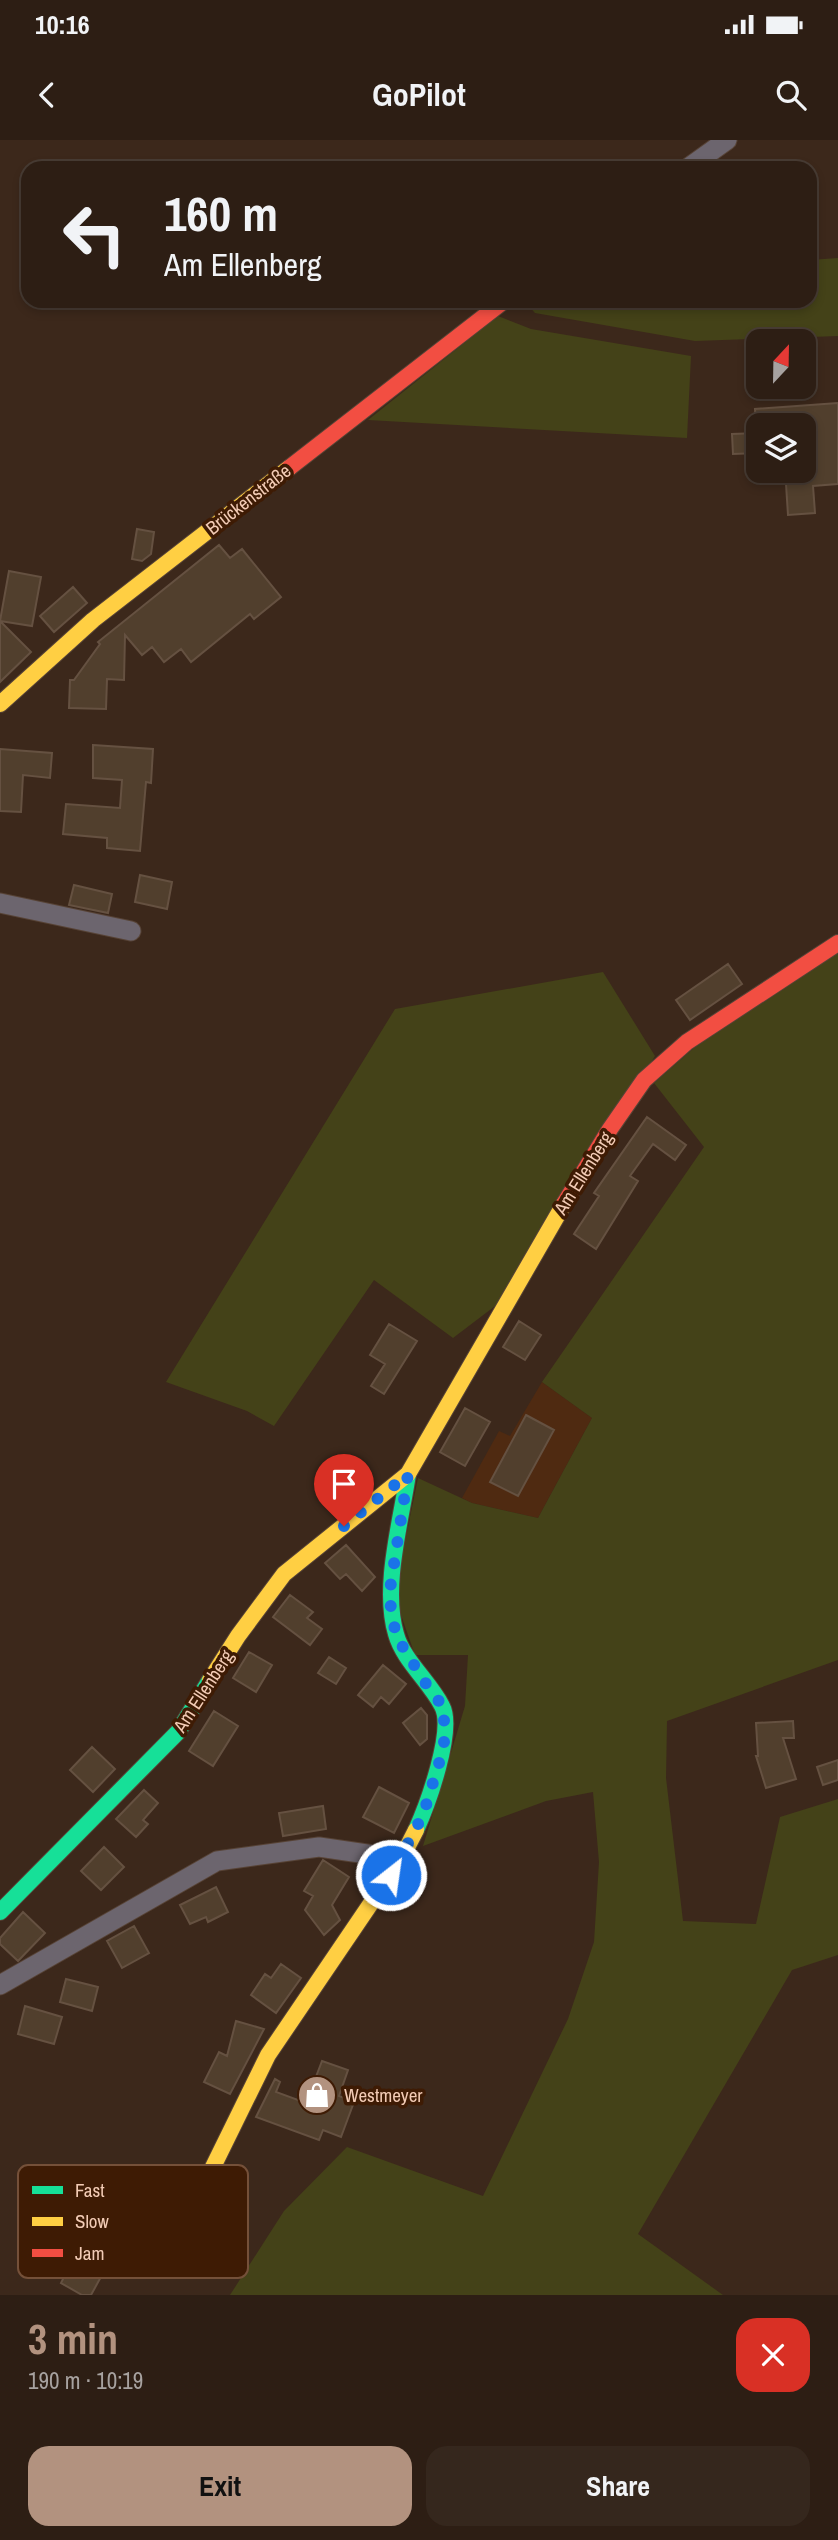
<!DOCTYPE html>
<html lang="en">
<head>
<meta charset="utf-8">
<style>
	:root { --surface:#2d1e14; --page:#35271d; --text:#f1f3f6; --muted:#a7a2a0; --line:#483c34; --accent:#b2927f }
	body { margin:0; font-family:"Archivo Narrow",sans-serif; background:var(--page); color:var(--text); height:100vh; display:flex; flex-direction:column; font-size:26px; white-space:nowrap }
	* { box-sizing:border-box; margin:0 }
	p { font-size:23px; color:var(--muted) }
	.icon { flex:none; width:38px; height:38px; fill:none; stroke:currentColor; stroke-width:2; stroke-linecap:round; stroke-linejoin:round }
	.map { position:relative; height:2155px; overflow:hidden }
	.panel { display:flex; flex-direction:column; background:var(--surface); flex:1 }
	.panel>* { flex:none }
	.guide { position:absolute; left:21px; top:21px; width:796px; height:147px; border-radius:21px; box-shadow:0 4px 10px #0003,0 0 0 2px var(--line); background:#2d1e14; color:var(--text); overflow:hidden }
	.needle { width:46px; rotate:22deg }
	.buttons { position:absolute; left:746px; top:189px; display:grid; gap:14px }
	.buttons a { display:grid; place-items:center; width:70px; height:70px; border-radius:14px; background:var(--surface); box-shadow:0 4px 10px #0003,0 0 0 2px var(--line); font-size:35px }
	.pin { position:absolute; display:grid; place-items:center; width:60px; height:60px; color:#fff; margin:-72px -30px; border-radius:50% 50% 50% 0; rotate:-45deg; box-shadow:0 0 7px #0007 }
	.pin .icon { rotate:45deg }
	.me { position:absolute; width:77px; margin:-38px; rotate:30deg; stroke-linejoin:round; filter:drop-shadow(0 0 5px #0008) }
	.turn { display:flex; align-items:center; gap:24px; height:147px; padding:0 28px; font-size:32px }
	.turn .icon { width:91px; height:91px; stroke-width:2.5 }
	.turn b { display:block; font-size:49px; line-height:60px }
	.round { display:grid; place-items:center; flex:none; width:74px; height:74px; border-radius:21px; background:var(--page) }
	.overview { display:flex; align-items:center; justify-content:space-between; height:119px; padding:0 28px }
	h1 { font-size:42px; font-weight:700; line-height:52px; color:var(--accent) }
	.cta { display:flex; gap:14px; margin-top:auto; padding:14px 28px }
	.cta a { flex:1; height:80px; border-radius:21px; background:var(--accent); color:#111; font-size:28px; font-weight:700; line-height:80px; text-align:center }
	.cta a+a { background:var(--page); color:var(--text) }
	.status { display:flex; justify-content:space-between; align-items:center; height:49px; padding:0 35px; background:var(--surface); direction:ltr }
	.status svg { height:19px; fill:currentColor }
	header { display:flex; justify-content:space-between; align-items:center; height:91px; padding:0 28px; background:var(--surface); font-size:32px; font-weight:700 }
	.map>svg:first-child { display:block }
</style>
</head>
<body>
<div class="status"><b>10:16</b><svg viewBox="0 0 49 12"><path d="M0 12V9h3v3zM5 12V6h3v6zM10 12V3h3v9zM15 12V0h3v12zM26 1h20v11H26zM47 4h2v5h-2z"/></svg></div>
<header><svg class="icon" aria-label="back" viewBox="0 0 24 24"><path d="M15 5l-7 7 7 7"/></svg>GoPilot<svg class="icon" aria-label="search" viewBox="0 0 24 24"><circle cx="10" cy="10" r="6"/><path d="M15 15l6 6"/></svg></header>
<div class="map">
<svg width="838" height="2155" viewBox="0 0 838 2155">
	<rect width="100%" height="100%" fill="#3c281b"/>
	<!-- built -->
	<path fill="#4f2a11" d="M542 1242 592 1278 538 1378 472 1363 462 1358 499 1291 510 1296Z"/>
	<!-- green -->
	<path fill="#444218" d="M838 118V196L695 201 535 173 526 163V161H810V120Z
		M498 176 531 189 691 216 687 298 368 280Z
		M838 813V1520L667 1581 666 1638 683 1781 756 1784 780 1677 838 1659V1815L792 1830 638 2094 723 2155H230L284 2071 347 2007 483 2056 568 1879 594 1802 599 1722 593 1652 546 1661 423 1706 465 1566 468 1515H415L394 1455 418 1338 472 1363 538 1378 592 1278 542 1242 704 1007 654 943 695 907Z
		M603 832 655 916 503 1160 453 1198 374 1140 274 1286 247 1271 166 1242 395 869Z"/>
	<!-- building -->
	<path fill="#513f2d" stroke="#655141" stroke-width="2" d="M838 263V344L813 346 815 373 788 375 786 344 801 343 803 285H756L755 269Z
		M758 293V313L733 314 732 294Z
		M137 389 154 392 151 414 142 421 132 419Z
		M219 405 230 418 242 409 281 457 254 479 250 474 191 522 181 509 164 522 152 507 142 515 125 495 124 540 107 539 106 569 69 568 70 540H74L100 504 98 502Z
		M9 431 41 437 32 486 0 481Z
		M73 447 87 463 54 492 40 476Z
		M0 481 31 512 0 542Z
		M93 605 153 609 151 643 146 642 140 711 107 708V698L63 694 66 664 120 668 122 640 93 638Z
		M0 609 52 613 50 638 23 635 21 672 0 671Z
		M140 735 172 742 167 769 135 762Z
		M74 745 112 754 108 773 69 765Z
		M728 824 742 844 690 880 676 860Z
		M647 977 686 1005 675 1020 653 1004 630 1036 638 1041 596 1109 574 1094 599 1056 594 1053Z
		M519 1181 541 1195 525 1220 503 1207Z
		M389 1184 417 1201 384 1254 371 1246 385 1224 370 1215Z
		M465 1268 490 1282 465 1326 440 1312Z
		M526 1275 554 1290 518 1356 490 1342Z
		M346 1405 375 1437 362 1451 346 1434 340 1439 325 1423Z
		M290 1455 313 1472 307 1478 322 1489 310 1505 273 1477Z
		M249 1512 272 1525 256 1552 233 1538Z
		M329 1517 346 1528 336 1544 318 1533Z
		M383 1525 406 1544 389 1564 381 1557 373 1567 358 1555Z
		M421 1568 427 1575V1599L420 1605 403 1583Z
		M214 1571 238 1586 213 1626 189 1611Z
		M793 1581 794 1598H783L796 1639 766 1648 756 1616H758L756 1583Z
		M92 1607 115 1629 93 1652 70 1630Z
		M838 1620V1640L823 1645 817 1627Z
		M379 1647 409 1663 394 1693 363 1677Z
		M144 1650 158 1663 143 1680 148 1684 136 1697 116 1679Z
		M323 1666 326 1689 283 1696 279 1673Z
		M104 1707 124 1727 101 1750 81 1731Z
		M323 1720 349 1737 332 1765 340 1780 324 1795 305 1770 313 1756 304 1751Z
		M216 1747 228 1772 208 1782 206 1777 190 1784 180 1765Z
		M23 1772 45 1793 18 1821 0 1804V1798Z
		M134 1786 149 1813 122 1828 107 1801Z
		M281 1824 301 1838 276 1873 251 1855 265 1834 271 1838Z
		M66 1839 98 1847 92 1871 60 1862Z
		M25 1866 62 1877 54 1904 18 1894Z
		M236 1881 264 1889 230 1954 204 1942 219 1912 227 1916Z
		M322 1921 348 1930 339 1956 354 1962 341 1997 323 1990 319 2000 256 1977 275 1939 280 1942 276 1952 306 1963Z
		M62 2064 96 2083 75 2120 102 2135 91 2155H82L61 2143 64 2137 31 2118Z"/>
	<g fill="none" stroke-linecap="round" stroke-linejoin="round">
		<defs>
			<path id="street" d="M688 28 727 0
				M0 763 131 791
				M0 1845 217 1721 319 1707 401 1719"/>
			<path id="fast" d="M408 1334C401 1382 382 1447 396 1494 403 1520 430 1542 442 1566 455 1590 427 1666 416 1690
				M0 1772 178 1592 210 1540"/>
			<path id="slow" d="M0 564 93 480 289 328
				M210 1540 238 1496 284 1434 408 1334 564 1064
				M212 2029 268 1915 401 1719 416 1690"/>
			<path id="jam" d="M289 328 504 161
				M564 1064 610 989 644 940 687 902 838 803"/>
		</defs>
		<!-- street casing -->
		<use href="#street" stroke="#574336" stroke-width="21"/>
		<!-- fast casing -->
		<use href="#fast" stroke="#574336" stroke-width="18"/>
		<!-- slow casing -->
		<use href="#slow" stroke="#574336" stroke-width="18"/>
		<!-- jam casing -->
		<use href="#jam" stroke="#574336" stroke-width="18"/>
		<!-- street -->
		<use href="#street" stroke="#6c656e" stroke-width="19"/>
		<!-- fast -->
		<use href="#fast" stroke="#16e098" stroke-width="16"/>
		<!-- slow -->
		<use href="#slow" stroke="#ffcf43" stroke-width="16"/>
		<!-- jam -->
		<use href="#jam" stroke="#f24e42" stroke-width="16"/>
	</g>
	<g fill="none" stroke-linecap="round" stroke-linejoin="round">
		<!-- route -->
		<path stroke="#1a73e8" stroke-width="12" stroke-dasharray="0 21.6" d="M344 1386 408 1334 389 1456 396 1496 424 1541 444 1568V1607L423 1675 391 1735"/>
	</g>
	<!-- icons -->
	<defs>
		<symbol id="shop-disc" viewBox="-11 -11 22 22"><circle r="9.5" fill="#b2927f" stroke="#3e1b04"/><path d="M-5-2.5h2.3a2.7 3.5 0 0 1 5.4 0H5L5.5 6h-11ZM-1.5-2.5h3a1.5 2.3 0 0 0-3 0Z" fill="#fff"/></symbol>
	</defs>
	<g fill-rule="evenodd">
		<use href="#shop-disc" x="295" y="1933" width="44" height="44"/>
	</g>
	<g text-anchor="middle" stroke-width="7" stroke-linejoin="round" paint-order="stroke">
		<!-- street labels -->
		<g font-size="19" fill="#f2cbb5" stroke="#3e1b04">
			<text transform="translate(248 359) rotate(-38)" y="7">Brückenstraße</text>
			<text transform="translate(583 1033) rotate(-58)" y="7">Am Ellenberg</text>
			<text transform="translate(203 1551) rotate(-57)" y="7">Am Ellenberg</text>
		</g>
		<!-- poi labels -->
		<g font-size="19" fill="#f2cbb5" stroke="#3e1b04" text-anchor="start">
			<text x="344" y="1962">Westmeyer</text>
		</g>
	</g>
	<!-- legend -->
	<rect x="18" y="2025" width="230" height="113" rx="10" fill="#3e1b04" stroke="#745039" stroke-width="2"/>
	<rect x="32" y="2046" width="31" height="8" fill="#16e098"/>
	<rect x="32" y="2077" width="31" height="9" fill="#ffcf43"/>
	<rect x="32" y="2109" width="31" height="8" fill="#f24e42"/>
	<g font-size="19" fill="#f2cbb5">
		<text x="75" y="2057">Fast</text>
		<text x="75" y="2088">Slow</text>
		<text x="75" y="2120">Jam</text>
	</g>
</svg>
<div class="buttons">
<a><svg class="needle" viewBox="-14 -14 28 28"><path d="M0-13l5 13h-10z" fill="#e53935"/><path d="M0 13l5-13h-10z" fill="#a7a2a0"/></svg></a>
<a><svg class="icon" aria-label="layers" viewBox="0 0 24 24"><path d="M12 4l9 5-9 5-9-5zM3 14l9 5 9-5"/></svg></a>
</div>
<div class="pin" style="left:344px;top:1386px;background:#d93025"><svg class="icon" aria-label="arrive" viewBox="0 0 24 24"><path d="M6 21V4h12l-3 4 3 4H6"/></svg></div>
<svg class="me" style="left:391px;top:1735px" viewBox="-20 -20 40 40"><circle r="17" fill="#1a73e8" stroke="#fff" stroke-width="3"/><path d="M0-11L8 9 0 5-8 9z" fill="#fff"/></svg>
<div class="guide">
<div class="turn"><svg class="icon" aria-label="left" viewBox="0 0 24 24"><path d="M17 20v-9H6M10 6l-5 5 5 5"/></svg><div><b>160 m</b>Am Ellenberg</div></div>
</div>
</div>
<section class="panel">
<div class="overview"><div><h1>3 min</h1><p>190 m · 10:19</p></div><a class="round" style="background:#d93025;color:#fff"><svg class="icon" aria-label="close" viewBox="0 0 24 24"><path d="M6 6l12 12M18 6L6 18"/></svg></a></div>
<div class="cta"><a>Exit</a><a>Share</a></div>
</section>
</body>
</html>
